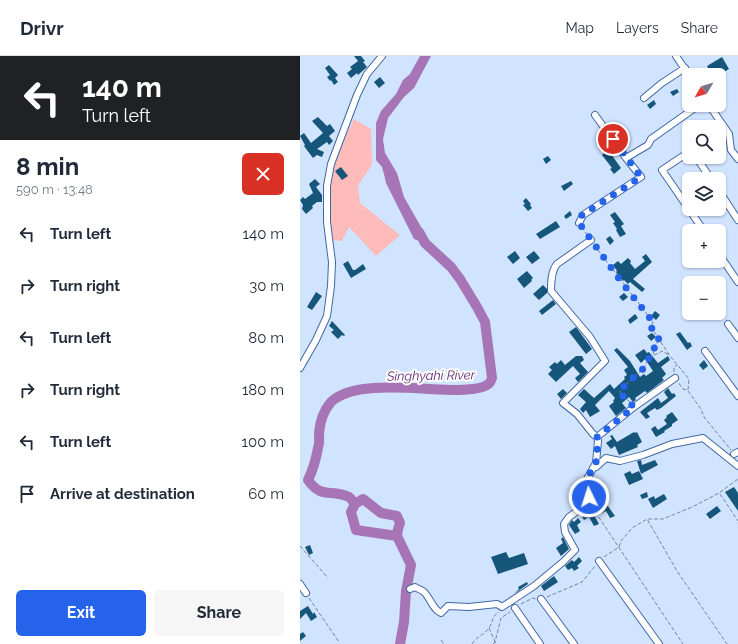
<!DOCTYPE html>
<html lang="en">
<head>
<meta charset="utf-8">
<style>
	:root { --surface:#fff; --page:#f6f6f7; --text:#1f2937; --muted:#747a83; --line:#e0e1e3; --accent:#2563eb }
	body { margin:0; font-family:Raleway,sans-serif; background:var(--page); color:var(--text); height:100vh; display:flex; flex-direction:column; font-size:15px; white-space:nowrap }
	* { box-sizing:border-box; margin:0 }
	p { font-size:13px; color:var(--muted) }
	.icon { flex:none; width:22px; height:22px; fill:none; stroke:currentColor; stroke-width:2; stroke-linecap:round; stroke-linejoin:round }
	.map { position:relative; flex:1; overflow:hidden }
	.details { display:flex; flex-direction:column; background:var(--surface); width:300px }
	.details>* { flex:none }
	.banner { background:#202124; color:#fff; overflow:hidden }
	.needle { width:26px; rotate:232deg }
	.controls { position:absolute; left:382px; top:12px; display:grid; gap:8px }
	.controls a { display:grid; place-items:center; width:44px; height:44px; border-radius:6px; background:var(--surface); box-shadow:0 1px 3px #0004; font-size:20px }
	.pin { position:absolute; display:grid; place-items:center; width:34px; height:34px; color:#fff; margin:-17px; border:2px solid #fff; border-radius:50%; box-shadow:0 1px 4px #0007 }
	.me { position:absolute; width:44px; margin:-22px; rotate:356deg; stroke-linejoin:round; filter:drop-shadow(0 0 3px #0008) }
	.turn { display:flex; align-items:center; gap:14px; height:84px; padding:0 16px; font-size:18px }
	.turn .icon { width:52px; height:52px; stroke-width:2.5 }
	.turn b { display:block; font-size:28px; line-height:34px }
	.round { display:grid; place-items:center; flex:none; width:42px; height:42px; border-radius:6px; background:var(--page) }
	.summary { display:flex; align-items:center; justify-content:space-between; height:68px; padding:0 16px }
	h1 { font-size:24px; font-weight:700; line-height:30px }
	.action { display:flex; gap:8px; margin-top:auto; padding:8px 16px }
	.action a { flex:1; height:46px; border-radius:6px; background:var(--accent); color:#fff; font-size:16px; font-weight:700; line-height:46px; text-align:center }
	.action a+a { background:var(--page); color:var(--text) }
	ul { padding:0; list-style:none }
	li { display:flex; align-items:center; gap:12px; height:52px; padding:0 16px }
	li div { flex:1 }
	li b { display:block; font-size:15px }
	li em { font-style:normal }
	header { display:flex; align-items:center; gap:24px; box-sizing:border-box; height:56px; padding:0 20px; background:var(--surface); border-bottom:1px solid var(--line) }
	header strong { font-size:19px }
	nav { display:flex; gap:22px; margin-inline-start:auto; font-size:14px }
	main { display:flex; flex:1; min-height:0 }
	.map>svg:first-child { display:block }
</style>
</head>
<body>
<header>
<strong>Drivr</strong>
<nav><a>Map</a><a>Layers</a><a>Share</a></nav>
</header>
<main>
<section class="details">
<div class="banner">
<div class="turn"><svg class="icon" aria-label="left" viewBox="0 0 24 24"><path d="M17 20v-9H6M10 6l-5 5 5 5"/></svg><div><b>140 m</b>Turn left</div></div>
</div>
<div class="summary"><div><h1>8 min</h1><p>590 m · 13:48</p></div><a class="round" style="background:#d93025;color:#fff"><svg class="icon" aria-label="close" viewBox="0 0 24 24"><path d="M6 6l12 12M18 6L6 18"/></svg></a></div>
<ul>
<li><svg class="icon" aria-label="left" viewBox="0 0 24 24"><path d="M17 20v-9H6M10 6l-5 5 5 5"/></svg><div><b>Turn left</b></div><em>140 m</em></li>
<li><svg class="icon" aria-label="right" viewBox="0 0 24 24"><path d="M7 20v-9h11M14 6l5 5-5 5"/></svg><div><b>Turn right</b></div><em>30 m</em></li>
<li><svg class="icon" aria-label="left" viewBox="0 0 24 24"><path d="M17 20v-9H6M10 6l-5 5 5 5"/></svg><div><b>Turn left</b></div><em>80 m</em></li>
<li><svg class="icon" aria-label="right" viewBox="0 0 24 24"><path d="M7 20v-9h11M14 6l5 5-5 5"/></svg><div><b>Turn right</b></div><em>180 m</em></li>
<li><svg class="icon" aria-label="left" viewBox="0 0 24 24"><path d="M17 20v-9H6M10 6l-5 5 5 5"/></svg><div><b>Turn left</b></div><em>100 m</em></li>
<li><svg class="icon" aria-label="arrive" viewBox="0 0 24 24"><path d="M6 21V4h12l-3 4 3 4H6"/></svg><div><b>Arrive at destination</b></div><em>60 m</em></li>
</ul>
<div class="action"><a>Exit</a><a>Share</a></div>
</section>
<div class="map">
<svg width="438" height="588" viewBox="0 0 438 588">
	<rect width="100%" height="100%" fill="#d0e3ff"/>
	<!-- green -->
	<path fill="#fdbbba" d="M54 63 71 73 72 109 58 129 60 147 100 179 76 200 49 171 42 185 32 184C29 159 27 133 34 108 37 93 48 76 54 63Z"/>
	<!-- water -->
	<path fill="#a775b5" d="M120 0H131L114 32 104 41 88 62 83 83 85 97 97 117 104 141 125 178V187L114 183 86 127 84 118 82 111 76 104V67L81 55 96 38 103 24 110 18Z"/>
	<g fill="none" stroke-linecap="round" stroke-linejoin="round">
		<!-- river -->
		<path stroke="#a775b5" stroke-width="10" d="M55 448 63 443 81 457 97 460 100 467 98 473 97 480
			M100 588 104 566 106 535 111 509 97 480 56 474 51 456 55 448C53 446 51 442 49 441 31 432 22 444 8 424 13 414 16 403 18 392 20 387 19 382 19 377 20 366 24 354 31 346 55 322 128 335 160 334 168 333 180 334 187 329 190 328 191 325 192 322L185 266 177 251 160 223 151 211 125 187 119 176"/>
	</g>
	<!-- building -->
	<path fill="#15567a" d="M54 0H61L65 5 63 6 67 11 58 19 57 17 51 22 47 17 52 13 50 11 58 5Z
		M422 1 429 13 424 16 426 20 422 23 419 19H401L409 14 407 10Z
		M29 9 38 19 35 22 38 26 34 29 31 24 30 25 27 21 30 19 25 12Z
		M80 21 85 27 79 32 74 26Z
		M377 33 379 36 373 40 370 36Z
		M354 44 356 48 350 53 347 49Z
		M18 61 27 70 30 68 35 75 29 80 33 85 29 89 27 86 17 93 24 96 22 101 17 99 13 102 4 90 5 89 0 80 4 77 11 87 23 77 12 65Z
		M308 94 321 112 314 118 310 113 312 112 302 99Z
		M248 100 251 104 246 108 243 103Z
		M41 111 48 120 42 124 35 115Z
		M15 123 20 128 16 131 22 139V146H17L12 150 13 152 6 158 2 153 3 149 0 144 3 141 5 143 13 137 9 128Z
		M271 125 273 128 264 135 261 130Z
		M226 142 231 148 230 149 232 152 228 155 223 149 225 148 223 145Z
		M270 155 272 159 266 163 264 160Z
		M315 156 324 168 321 170 326 178 320 181 316 174 317 173 313 167 315 166 310 159Z
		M256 165 260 171 240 183 236 178Z
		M310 180 314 185 310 189 306 183Z
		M215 195 220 202 213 208 207 201Z
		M234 195 240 202 232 208 226 201Z
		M346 198 352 206 333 223 345 233 342 236 330 226 328 228 324 224 323 225 318 219 316 216 317 215 313 209 318 205 321 208 328 202 331 205 330 207 335 213 345 205 342 201Z
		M48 205 53 214H55L63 208 66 213 51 222 43 208Z
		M227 215 233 222 231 224 232 225 224 232 217 223Z
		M243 229 247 233V237L239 244 233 238Z
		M16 236 22 240 12 254 7 251Z
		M324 237 328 241 323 245 319 241Z
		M253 244 256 248 242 259 239 255Z
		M355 255 360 259 356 264 351 260Z
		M335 258 338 262 330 268 328 264Z
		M32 265 45 279 44 280 42 279 38 283 31 276 34 274 29 270Z
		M276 271 292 293 286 298 269 276Z
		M380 276 388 287 390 286 392 290 387 294 376 278Z
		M352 277 356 281 351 285 347 280Z
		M317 292 330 305 340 321 344 318 346 320 353 315 345 303 341 307 335 299 344 293 347 297 349 296 358 307 368 300 370 304 361 311 366 318 362 322 364 324 347 337 345 335 335 342 336 344 333 346 329 341 322 347 326 352 316 360 309 350 314 346 313 345 315 342 309 335 295 349 300 355 290 361 286 354 283 357 280 353 286 346 278 339 284 333 294 342 310 328 314 333 325 323 324 321 327 319 324 314 328 311 314 294Z
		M276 300H282L284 304 280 307 288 316 278 326 275 322 280 318 273 310 256 326 248 318 252 314 249 311 255 306 257 308 261 304 265 309Z
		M404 304 408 310 403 314 399 309Z
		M368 332 372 338 374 337 376 340 361 352 357 354 355 352 347 357 350 361 346 363 340 356 358 342 361 347 368 342 364 336Z
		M263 333 267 337 261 343 257 338Z
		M372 356 378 364 372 368V370L364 375 365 376 356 381 351 373 355 370 358 374 367 368 364 364 367 361 366 360Z
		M334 376 335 377 337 376 342 386 337 389 338 391 319 399 315 390 311 393 306 387 312 383 310 380 312 379 317 386Z
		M341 404 342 409 355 404 358 409 341 418 337 405Z
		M330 415 332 418 339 415 343 423 329 429 324 418Z
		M293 422 301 434 302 433 304 437 307 444 305 446 315 460 310 462 306 455 295 461 299 468 294 470 289 461 284 464 282 461 291 454 293 456 302 451 292 434 295 432 292 425Z
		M434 431 438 437V455L425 436Z
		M347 436 348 441 342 443 340 439Z
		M364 438 367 443 353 452 348 443 354 440 355 443Z
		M417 450 421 455 410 463 406 458Z
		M278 462 281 466 277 469 280 475 275 478 269 469 272 464 274 466Z
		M263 481 269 493 261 500 256 492 263 487 261 483Z
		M10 489 13 497 9 499 5 491Z
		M206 496 209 502 224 497 228 508 198 518 191 501Z
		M279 501 282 505 277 510 279 512 274 515 272 512 268 514 265 510 272 504 274 506Z
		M254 520 258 526 244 535 241 530Z
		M227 526 228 528 214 538 219 533 218 531Z
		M8 550 13 558 14 556 17 561 11 565 6 557 0 563V555Z
		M3 576 6 580 0 585V578Z"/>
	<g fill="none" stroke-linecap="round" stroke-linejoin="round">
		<defs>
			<path id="street" d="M376 0 389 19
				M344 42 362 27 385 12
				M409 49 429 78 431 94 438 103
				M295 59 326 102
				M389 96 362 114 404 175
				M396 101 411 123
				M419 135 438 164
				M279 167 283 159 341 121 326 102 348 89 351 83 399 49
				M419 198 438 226
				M428 268 438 282
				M405 295 438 340
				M0 312 16 284 27 260 31 230 32 206 27 166V130L31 108 57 39 67 18 82 0
				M297 381 334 351 375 322
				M434 398 438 396
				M296 411 306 402 320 405 343 399 372 388 403 382 438 410
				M299 505 359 588
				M0 528 6 537
				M110 533 115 531C118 533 122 534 124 536 131 543 133 554 141 557L148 550 169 551 197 548 202 551 234 530 263 506 275 494 265 476 264 468 269 461 289 447 287 423 296 407 298 385 297 381 293 378 277 358 263 347 305 305 290 281 251 235C251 227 251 215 257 208L291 184
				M241 543 274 588
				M215 552 240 588"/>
		</defs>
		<!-- street casing -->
		<use href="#street" stroke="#4068a6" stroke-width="8"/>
		<!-- path -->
		<path stroke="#7385a0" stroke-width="1" stroke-dasharray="4 2" stroke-linecap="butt" d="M282 171 288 180
			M294 189 353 266 351 271 370 300 389 323 388 334 383 333 378 326
			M354 299 359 297 362 295 369 299
			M374 316V311L377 309
			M388 335 401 353 404 361 431 394
			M330 346 320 337V334L344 312 349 302 353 299 355 288 360 285
			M420 438 438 465
			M292 451 383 588
			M348 463H363L392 451 419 437 438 423
			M0 490 28 522
			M304 501 319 491 321 485 332 472 347 463 377 515 427 588
			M247 541 282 526 295 510
			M9 542 39 586
			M221 548 233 542 236 543
			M189 572 196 588
			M141 584 144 588
			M172 588C176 581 184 579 189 572 194 565 190 562 199 556
			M193 588 195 586 201 562 210 556"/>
		<!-- street -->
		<use href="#street" stroke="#fff" stroke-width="6"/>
	</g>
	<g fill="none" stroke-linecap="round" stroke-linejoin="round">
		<!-- route -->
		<path stroke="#2563eb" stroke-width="7" stroke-dasharray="0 12.6" d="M289 441 287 422 296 407 298 385 297 381 334 351 320 337V334L344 312 349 302 353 299 355 288 360 285 351 271 353 266 320 224 279 167 282 159 341 121 313 83"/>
	</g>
	<g text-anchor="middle" stroke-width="4" stroke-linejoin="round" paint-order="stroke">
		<!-- water labels -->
		<g font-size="13" font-style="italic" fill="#5e1f6e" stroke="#fff">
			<text transform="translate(131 319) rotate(-1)" y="5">Singhyahi River</text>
		</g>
	</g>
</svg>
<div class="controls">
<a><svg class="needle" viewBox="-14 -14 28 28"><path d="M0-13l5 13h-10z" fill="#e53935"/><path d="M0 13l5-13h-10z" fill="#747a83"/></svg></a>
<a><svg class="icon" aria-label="search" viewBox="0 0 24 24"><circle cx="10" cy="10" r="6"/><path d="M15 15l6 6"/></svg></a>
<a><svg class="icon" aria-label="layers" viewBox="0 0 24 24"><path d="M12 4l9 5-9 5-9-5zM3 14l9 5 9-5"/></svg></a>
<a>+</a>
<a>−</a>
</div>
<div class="pin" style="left:313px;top:83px;background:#d93025"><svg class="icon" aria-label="arrive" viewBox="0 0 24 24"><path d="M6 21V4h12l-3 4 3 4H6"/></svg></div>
<svg class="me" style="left:289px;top:441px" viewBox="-20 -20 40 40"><circle r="17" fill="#2563eb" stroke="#fff" stroke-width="3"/><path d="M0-11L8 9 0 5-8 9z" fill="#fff"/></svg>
</div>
</main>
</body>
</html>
